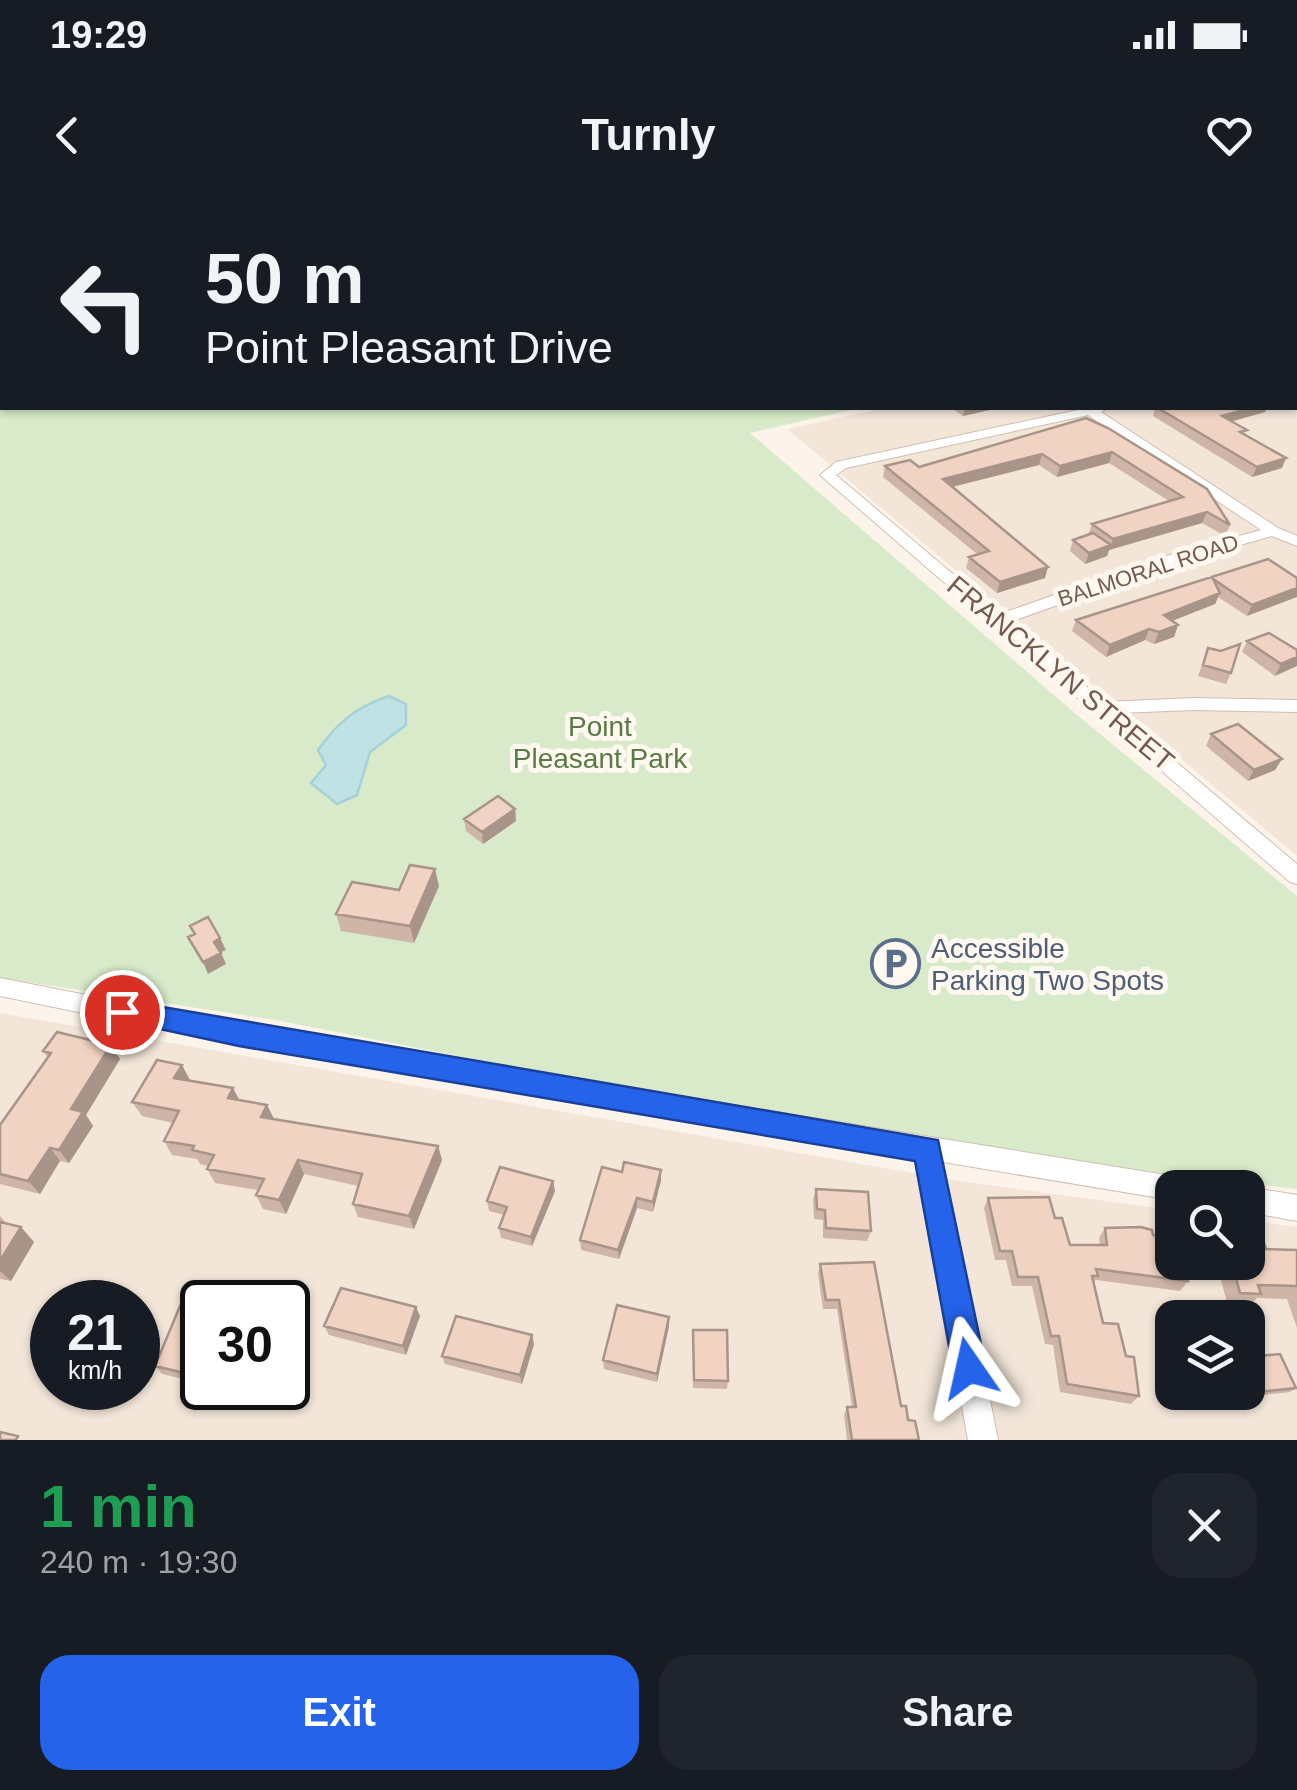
<!DOCTYPE html>
<html lang="en">
<head>
<meta charset="utf-8">
<style>
	:root { --surface:#171b24; --page:#20242c; --text:#f1f3f6; --muted:#9ea1a6; --accent:#2563eb }
	body { margin:0; font-family:Arial,sans-serif; background:var(--page); color:var(--text); height:100vh; display:flex; flex-direction:column; font-size:38px; white-space:nowrap }
	* { box-sizing:border-box; margin:0 }
	p { font-size:32px; color:var(--muted) }
	.icon { flex:none; width:55px; height:55px; fill:none; stroke:currentColor; stroke-width:2; stroke-linecap:round; stroke-linejoin:round }
	.map { position:relative; height:1240px; overflow:hidden }
	.panel { display:flex; flex-direction:column; background:var(--surface); flex:1 }
	.panel>* { flex:none }
	.guide { position:absolute; left:0px; top:0px; width:1298px; height:210px; box-shadow:0 2px 8px #0004; background:#171b24; color:var(--text); overflow:hidden }
	.fabs { position:absolute; left:1155px; top:970px; display:grid; gap:20px }
	.fabs a { display:grid; place-items:center; width:110px; height:110px; border-radius:20px; background:var(--surface); box-shadow:0 2px 8px #0004; font-size:50px }
	.speed { position:absolute; left:30px; top:1080px; display:flex; gap:20px; font-size:50px; font-weight:700; text-align:center }
	.speed>* { display:grid; place-content:center; width:130px; height:130px; border-radius:50%; background:var(--surface); box-shadow:0 2px 8px #0004; line-height:1 }
	.speed small { font-size:25px; font-weight:400 }
	.speed .limit { border:5px solid #111; border-radius:15px; background:#fff; color:#111 }
	.pin { position:absolute; display:grid; place-items:center; width:85px; height:85px; color:#fff; margin:-42px; border:5px solid #fff; border-radius:50%; box-shadow:0 2px 10px #0007 }
	.me { position:absolute; width:110px; margin:-55px; rotate:349deg; stroke-linejoin:round; filter:drop-shadow(0 0 8px #0008) }
	.turn { display:flex; align-items:center; gap:35px; height:210px; padding:0 40px; font-size:45px }
	.turn .icon { width:130px; height:130px; stroke-width:2.5 }
	.turn b { display:block; font-size:70px; line-height:85px }
	.round { display:grid; place-items:center; flex:none; width:105px; height:105px; border-radius:30px; background:var(--page) }
	.headline { display:flex; align-items:center; justify-content:space-between; height:170px; padding:0 40px }
	h1 { font-size:60px; font-weight:800; line-height:75px; color:#1e9e55 }
	.primary-button { display:flex; gap:20px; margin-top:auto; padding:20px 40px }
	.primary-button a { flex:1; height:115px; border-radius:30px; background:var(--accent); color:#fff; font-size:40px; font-weight:800; line-height:115px; text-align:center }
	.primary-button a+a { background:var(--page); color:var(--text) }
	.status { display:flex; justify-content:space-between; align-items:center; height:70px; padding:0 50px; background:var(--surface); direction:ltr }
	.status svg { height:28px; fill:currentColor }
	header { display:flex; justify-content:space-between; align-items:center; height:130px; padding:0 40px; background:var(--surface); font-size:45px; font-weight:800 }
	.map>svg:first-child { display:block }
</style>
</head>
<body>
<div class="status"><b>19:29</b><svg viewBox="0 0 49 12"><path d="M0 12V9h3v3zM5 12V6h3v6zM10 12V3h3v9zM15 12V0h3v12zM26 1h20v11H26zM47 4h2v5h-2z"/></svg></div>
<header><svg class="icon" aria-label="back" viewBox="0 0 24 24"><path d="M15 5l-7 7 7 7"/></svg>Turnly<svg class="icon" aria-label="heart" viewBox="0 0 24 24"><path d="M12 20l-8-8c-3-5 5-10 8-4 3-6 11-1 8 4z"/></svg></header>
<div class="map">
<svg width="1297" height="1240" viewBox="0 0 1297 1240">
	<rect width="100%" height="100%" fill="#fcf4ea"/>
	<!-- residential -->
	<path fill="#f3e6d9" fill-rule="evenodd" d="M1295 118H1297V656L787 229 883 208H1295Z
		M0 813 959 981 1172 1010V1062H1248V1020L1297 1027V1240H0ZM52 1102H138V1188H52ZM202 1102H288V1188H202ZM1172 1118H1248V1192H1172Z"/>
	<!-- green -->
	<path fill="#d8eac9" d="M0 0 1258 2H2V208H859L750 233 1077 515 1297 696V989L882 939 275 820 0 778Z"/>
	<!-- water -->
	<path fill="#bfe2e5" stroke="#a5d1d7" stroke-width="2.5" d="M389 496 406 504V525L370 552 357 595 337 604 311 583 326 565 318 550C338 522 356 507 389 496Z"/>
	<g fill="none" stroke-linecap="round" stroke-linejoin="round">
		<defs>
			<path id="minor" d="M1295 164H1297V172H1295Z
				M1087 208H1109L1101 212 1278 328 1297 336V346L1272 336 1172 364 1010 422 1105 502 1194 498 1297 500V512L1194 510 1118 513 1297 664V684L1290 682 820 275 836 262ZM1088 215 1261 330 1160 358 1000 414 836 275 846 268Z
				M0 778 239 825 1172 976 1181 979 1185 988H1172V1000L943 962 998 1240H968L917 958 239 845 0 796Z
				M1248 987 1297 995V1021L1248 1012Z"/>
		</defs>
		<!-- minor casing -->
		<use href="#minor" stroke="#d0beb2" stroke-width="2"/>
		<!-- minor -->
		<use href="#minor" fill="#fff" fill-rule="evenodd"/>
	</g>
	<!-- wall -->
	<path fill="#ceb5a8" d="M951 208H998L963 216Z
		M1155 208H1267L1265 212 1232 221 1282 268 1252 277 1153 216Z
		M1086 218 1230 325 1225 336 1202 323 1109 350 1107 356 1085 364 1070 351 1073 340 1088 335 1092 324 1169 301 1109 263 1057 277 1039 265 952 287 1045 378 997 393 966 368 969 357 977 354 883 277 885 266 919 267Z
		M1268 359 1297 378 1247 416 1218 397 1215 404 1172 421 1178 425 1174 437 1154 444 1145 440 1106 457 1072 431 1076 420Z
		M1247 441 1297 450 1275 476 1242 452Z
		M1208 448 1231 473 1226 484 1198 476Z
		M1211 534 1282 559 1275 570 1248 581 1206 546Z
		M515 609 516 621 483 644 466 631 464 619Z
		M439 686 414 743 341 731 336 714 399 690Z
		M43 851 120 859 86 915 93 926 69 963 60 961 40 994 0 984V925L48 858Z
		M182 865 189 881 239 900 267 905 274 919 438 946 442 960 414 1029 358 1017 353 1004 358 986 304 974 286 1014 263 1009 256 995 258 990 215 983 207 969 208 966 200 964 197 959 172 955 164 941 173 923 142 916 132 902Z
		M661 980 653 1012 637 1008 619 1059 581 1050 580 1040Z
		M553 981 555 991 532 1046 501 1038 499 1028 504 1015 489 1011 487 1001Z
		M816 989 871 1031 867 1041 823 1038V1020L814 1019 813 999Z
		M988 998 1055 1018 1070 1045H1100L1099 1038 1105 1028 1153 1035 1188 1081 1180 1091 1096 1080 1093 1083 1103 1123 1126 1156 1139 1196 1131 1204 1060 1192 1053 1145 1045 1144 1032 1086H1012L1006 1060H995L984 1008Z
		M0 1016 7 1024 34 1042 11 1081 0 1079Z
		M1266 1049 1297 1050V1128L1287 1099 1257 1098 1248 1107 1228 1106 1216 1062H1248Z
		M820 1064 901 1206 919 1240H847L844 1215 847 1207H852L837 1109H823L818 1074Z
		M202 1111V1178L200 1183 162 1174 155 1166Z
		M420 1116 406 1155 329 1135 324 1126Z
		M669 1117V1126L657 1182 604 1169 603 1160Z
		M693 1130 728 1181 727 1189 693 1188Z
		M534 1144 522 1184 445 1164 442 1156Z
		M1248 1157 1296 1188 1290 1192 1253 1196 1248 1184Z"/>
	<!-- shaded-wall -->
	<path fill="#a89488" d="M965 208H998L963 216Z
		M1251 208H1267L1265 212 1219 225 1222 216Z
		M1112 252 1109 263 1057 277 1060 266Z
		M1042 254 1039 265 940 290 943 279Z
		M1286 258 1282 268 1252 277 1257 267Z
		M1207 312 1202 323 1109 350 1113 339Z
		M1111 345 1107 356 1085 364 1089 353Z
		M1048 367 1045 378 997 393 1000 382Z
		M1297 388V397L1247 416 1252 405Z
		M1220 393 1215 404 1159 426 1164 415Z
		M1178 425 1174 437 1154 444 1159 432Z
		M1149 429 1145 440 1106 457 1110 445Z
		M1297 457V466L1275 476 1281 464Z
		M1282 559 1275 570 1248 581 1254 570Z
		M515 609 516 621 483 644 482 632Z
		M435 669 439 686 414 743 410 726Z
		M220 738 226 750 219 753 214 742Z
		M221 753 226 764 208 774 203 762Z
		M111 845 120 859 86 915 93 926 69 963 59 950 71 909Z
		M182 865 190 880 182 893 174 878Z
		M233 888 241 903 228 898Z
		M267 905 274 919 261 917Z
		M438 946 442 960 414 1029 409 1016Z
		M50 948 60 961 40 994 28 981Z
		M298 960 304 974 286 1014 279 1000Z
		M661 970V980L653 1012V1002Z
		M553 981 555 991 532 1046 531 1037Z
		M637 998V1008L619 1059 618 1050Z
		M21 1027 34 1042 11 1081 0 1071V1061Z
		M416 1107 420 1116 406 1155 403 1146Z
		M669 1117V1126L657 1182V1174Z
		M532 1135 534 1144 522 1184 520 1175Z
		M200 1159 202 1162V1178L200 1183 193 1175Z"/>
	<!-- building -->
	<path fill="#f0d3c3" stroke="#a89488" stroke-width="2.5" d="M1158 208H1251L1222 216 1247 230 1240 232 1286 258 1257 267Z
		M1086 218 1108 228 1207 289 1230 325 1207 312 1113 339 1092 324 1183 297 1112 252 1060 266 1042 254 943 279 1048 367 1000 382 969 357 989 351 885 266 910 260 919 267Z
		M1093 333 1111 345 1089 353 1073 340Z
		M1268 359 1297 378V388L1252 405 1213 379 1220 393 1164 415 1178 425 1159 432 1149 429 1110 445 1076 420Z
		M1269 433 1297 450V457L1281 464 1247 441Z
		M1240 444 1231 473 1203 465 1208 448 1221 451Z
		M1238 524 1282 559 1254 570 1211 534Z
		M498 596 515 609 482 632 464 619Z
		M410 665 435 669 410 726 336 714 352 682 399 690Z
		M208 717 220 738 214 742 221 753 203 762 188 737 195 734 190 726Z
		M57 832 111 845 71 909 83 912 59 950 50 948 28 981 0 974V925L51 853 43 851Z
		M157 860 182 865 174 878 233 888 228 898 267 905 261 917 438 946 409 1016 353 1004 362 974 298 960 279 1000 256 995 264 979 207 969 214 955 192 950 194 946 164 941 179 911 132 902Z
		M624 962 661 970 653 1002 637 998 618 1050 580 1040 602 967 622 972Z
		M500 967 553 981 531 1037 499 1028 507 1007 487 1001Z
		M816 989 868 992 871 1031 826 1028 825 1010 817 1009Z
		M1049 997 1055 1018H1062L1070 1045H1107L1105 1028 1141 1027 1152 1030 1153 1035 1172 1037V1062H1184L1188 1081 1096 1069 1098 1076H1092L1103 1123 1118 1124 1126 1156 1134 1157 1139 1196 1067 1184 1059 1136H1051L1038 1077H1018L1012 1051H1000L988 998Z
		M0 1022 21 1027 0 1061Z
		M1248 1028 1252 1029 1262 1037 1266 1049 1297 1050V1086L1258 1085 1261 1094 1240 1093 1232 1062H1248Z
		M874 1062 901 1206H906L908 1220 915 1221 919 1240H852L847 1207H856L839 1100H826L820 1064Z
		M341 1088 416 1107 403 1146 324 1126Z
		M617 1105 669 1117 657 1174 603 1160Z
		M180 1106 202 1111V1160L200 1159 193 1175 155 1166Z
		M456 1116 532 1135 520 1175 442 1156Z
		M693 1130H727L728 1181 694 1180Z
		M1280 1154 1296 1188 1258 1192 1248 1168V1157Z
		M0 1232 18 1236 16 1240H0Z"/>
	<!-- route -->
	<path fill="#2563eb" stroke="#184099" stroke-width="2.5" d="M122 800 938 940 986 1168 981 1179 969 1184 957 1179 953 1168 915 961 239 846 113 819 109 812 113 804Z"/>
	<!-- icons -->
	<defs>
		<symbol id="parking-ring" viewBox="-11 -11 22 22"><circle r="9.5" fill="#fef8f1" stroke="#5c6f8a" stroke-width="1.5"/><path d="M-3.5-5.5H1a3.5 3.5 0 0 1 0 7H-1V5.5H-3.5ZM-1-3.4V-.6H.8a1.4 1.4 0 0 0 0-2.8Z" fill="#5c6f8a"/></symbol>
	</defs>
	<g fill-rule="evenodd">
		<use href="#parking-ring" x="868" y="736" width="55" height="55"/>
	</g>
	<g text-anchor="middle" stroke-width="10" stroke-linejoin="round" paint-order="stroke">
		<!-- far-street labels -->
		<g font-size="22" fill="#765a4e" stroke="#fef8f1">
			<text transform="translate(1148 370) rotate(-18)" y="8">BALMORAL ROAD</text>
		</g>
		<!-- street labels -->
		<g font-size="28" fill="#765a4e" stroke="#fef8f1">
			<text transform="translate(1061 473) rotate(40)" y="10">FRANCKLYN STREET</text>
		</g>
		<!-- park labels -->
		<g font-size="28" fill="#587b46" stroke="#fef8f1">
			<text x="600" y="536">Point<tspan x="600" dy="32">Pleasant Park</tspan></text>
		</g>
		<!-- service labels -->
		<g font-size="28" fill="#4e5e75" stroke="#fef8f1" text-anchor="start">
			<text x="931" y="758">Accessible<tspan x="931" dy="32">Parking Two Spots</tspan></text>
		</g>
	</g>
</svg>
<div class="fabs">
<a><svg class="icon" aria-label="search" viewBox="0 0 24 24"><circle cx="10" cy="10" r="6"/><path d="M15 15l6 6"/></svg></a>
<a><svg class="icon" aria-label="layers" viewBox="0 0 24 24"><path d="M12 4l9 5-9 5-9-5zM3 14l9 5 9-5"/></svg></a>
</div>
<div class="speed"><div>21<small>km/h</small></div><div class="limit">30</div></div>
<div class="pin" style="left:122px;top:812px;background:#d93025"><svg class="icon" aria-label="arrive" viewBox="0 0 24 24"><path d="M6 21V4h12l-3 4 3 4H6"/></svg></div>
<svg class="me" style="left:969px;top:1168px" viewBox="-20 -20 40 40"><path d="M0-17L14 15 0 8-14 15z" fill="#2563eb" stroke="#fff" stroke-width="4"/></svg>
<div class="guide">
<div class="turn"><svg class="icon" aria-label="left" viewBox="0 0 24 24"><path d="M17 20v-9H6M10 6l-5 5 5 5"/></svg><div><b>50 m</b>Point Pleasant Drive</div></div>
</div>
</div>
<section class="panel">
<div class="headline"><div><h1>1 min</h1><p>240 m · 19:30</p></div><a class="round"><svg class="icon" aria-label="close" viewBox="0 0 24 24"><path d="M6 6l12 12M18 6L6 18"/></svg></a></div>
<div class="primary-button"><a>Exit</a><a>Share</a></div>
</section>
</body>
</html>
